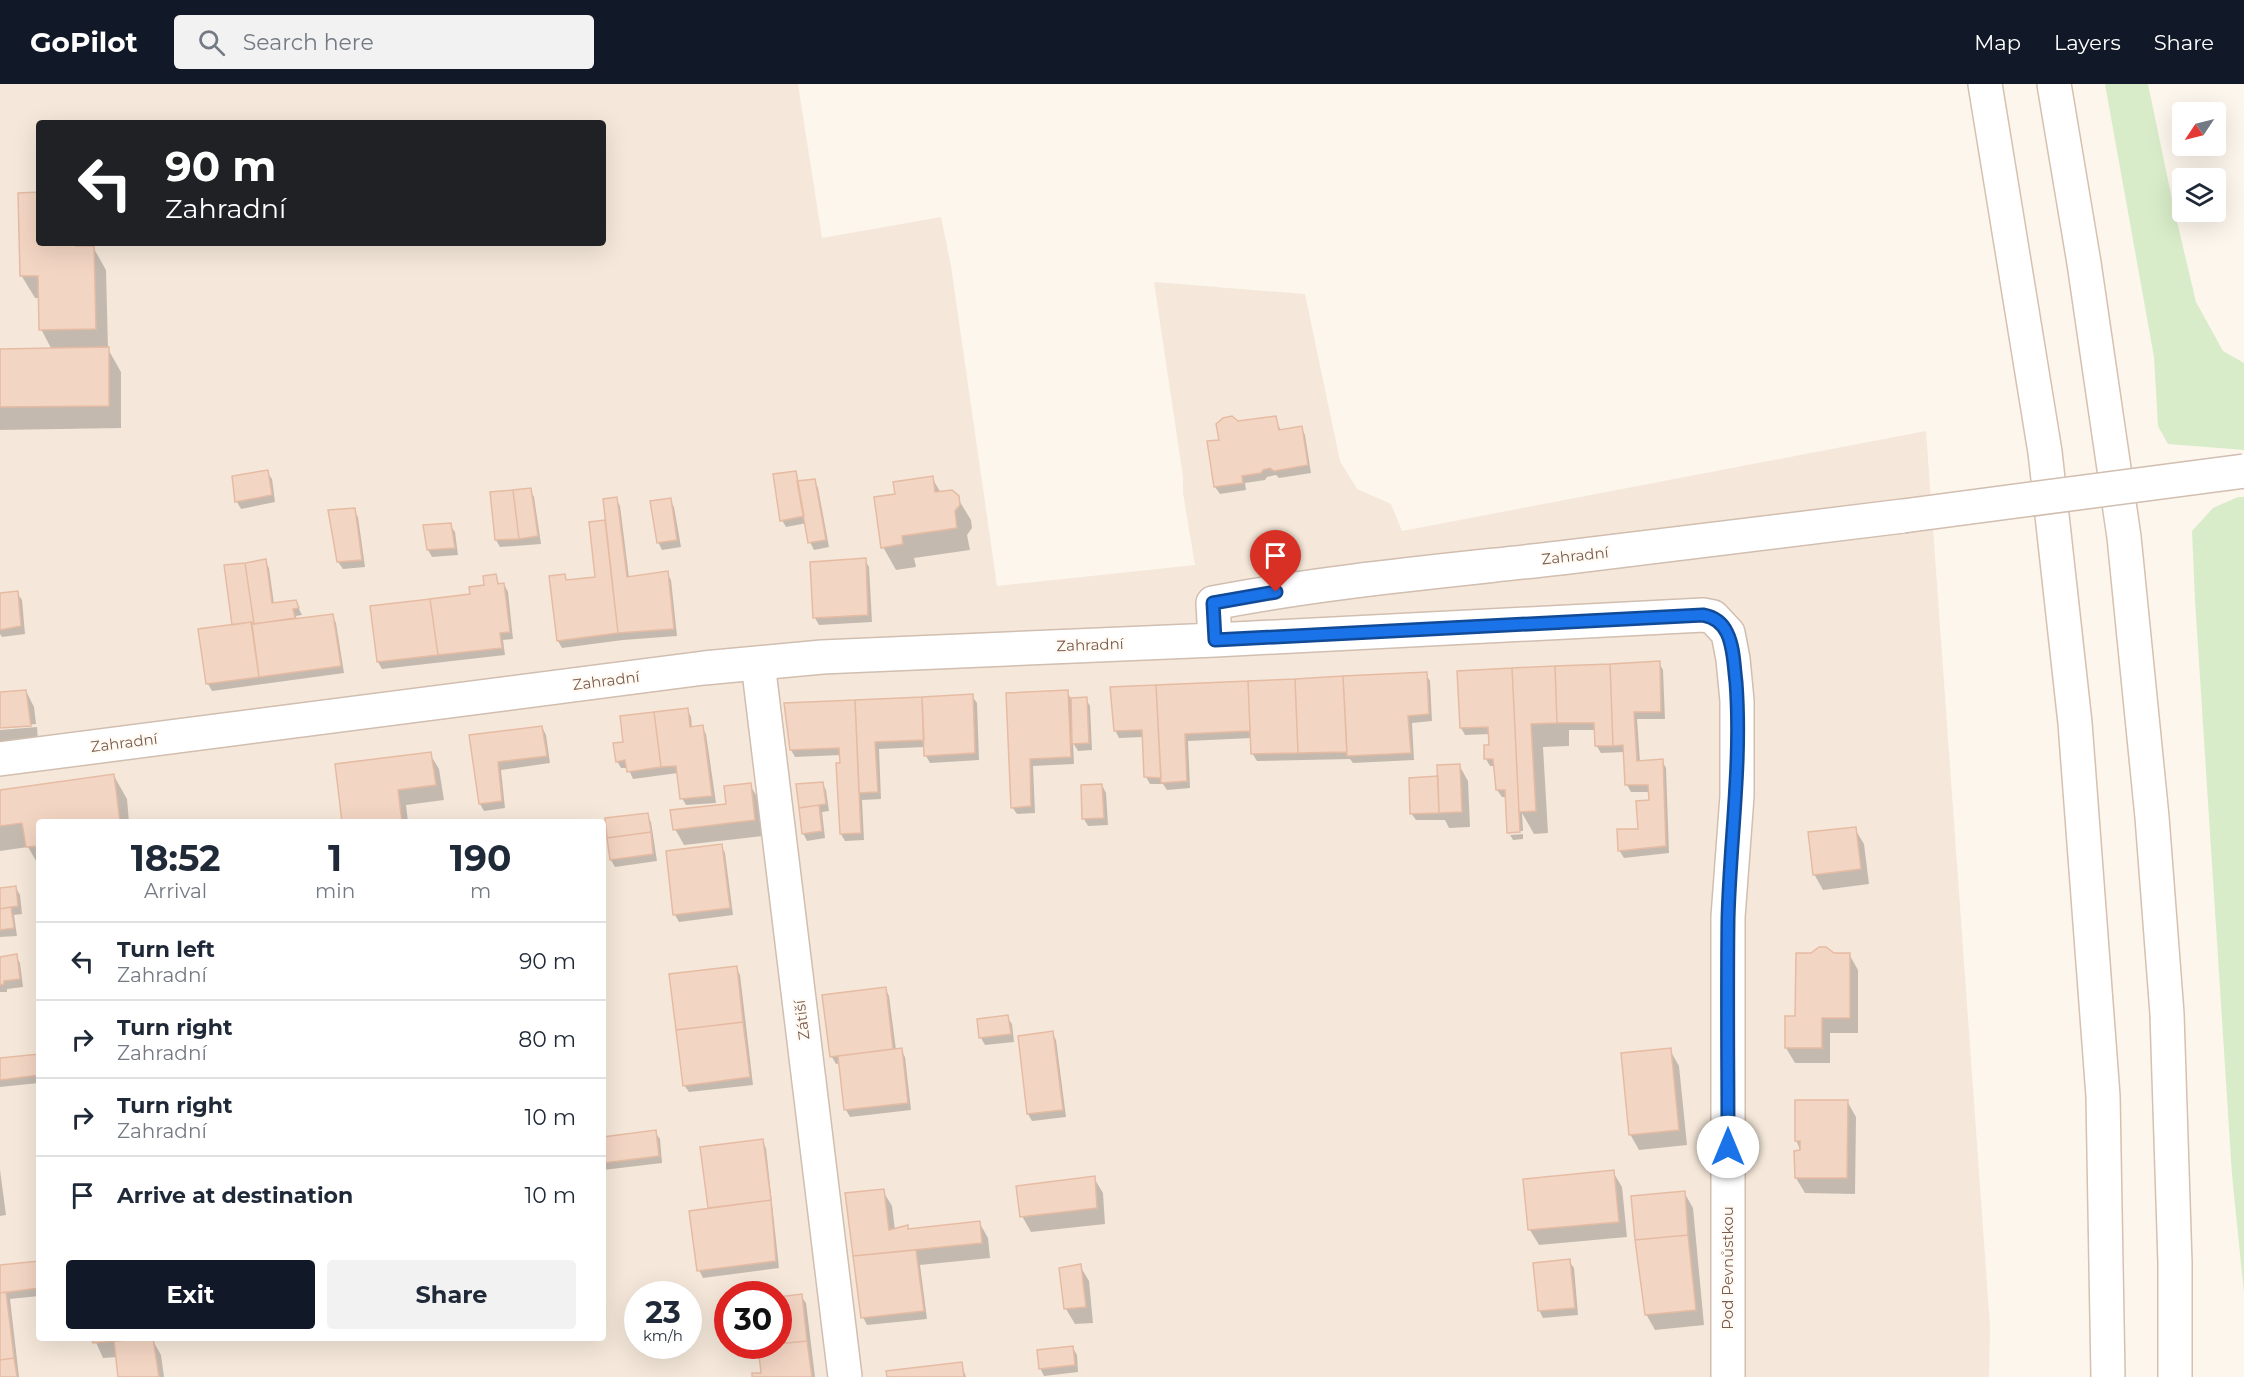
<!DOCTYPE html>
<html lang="en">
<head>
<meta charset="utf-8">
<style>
	:root { --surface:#fff; --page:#f2f2f3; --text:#1f2937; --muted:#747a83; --line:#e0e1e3; --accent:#111827 }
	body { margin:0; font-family:Montserrat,sans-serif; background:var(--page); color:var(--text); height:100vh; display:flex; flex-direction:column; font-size:22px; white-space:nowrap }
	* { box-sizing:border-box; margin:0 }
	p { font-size:20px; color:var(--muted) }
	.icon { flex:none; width:33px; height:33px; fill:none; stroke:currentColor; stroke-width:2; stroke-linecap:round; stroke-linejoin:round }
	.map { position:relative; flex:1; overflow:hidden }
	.panel { position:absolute; left:36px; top:735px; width:570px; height:522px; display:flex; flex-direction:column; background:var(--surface); border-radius:6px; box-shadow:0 6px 24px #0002 }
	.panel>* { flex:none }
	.guide { position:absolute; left:36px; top:36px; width:570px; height:126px; border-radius:6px; box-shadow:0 6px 24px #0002; background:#202124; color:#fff; overflow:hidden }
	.needle { width:39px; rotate:235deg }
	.buttons { position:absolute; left:2172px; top:18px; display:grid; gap:12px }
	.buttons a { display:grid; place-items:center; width:54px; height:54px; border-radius:6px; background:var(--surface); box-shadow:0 6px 24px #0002; font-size:30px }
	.speed { position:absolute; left:624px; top:1197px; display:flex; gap:12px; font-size:30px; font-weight:700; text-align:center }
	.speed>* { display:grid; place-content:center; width:78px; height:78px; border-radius:50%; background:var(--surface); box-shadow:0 6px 24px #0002; line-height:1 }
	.speed small { font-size:15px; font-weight:400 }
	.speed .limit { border:9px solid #d22; background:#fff; color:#111 }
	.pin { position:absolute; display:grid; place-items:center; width:51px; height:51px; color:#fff; margin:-62px -26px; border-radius:50% 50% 50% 0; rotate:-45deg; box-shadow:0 0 6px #0007 }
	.pin .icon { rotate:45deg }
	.me { position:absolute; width:66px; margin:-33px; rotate:0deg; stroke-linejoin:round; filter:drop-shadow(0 0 4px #0008) }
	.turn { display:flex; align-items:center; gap:21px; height:126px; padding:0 30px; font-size:27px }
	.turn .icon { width:78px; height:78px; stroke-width:2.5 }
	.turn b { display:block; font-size:42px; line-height:51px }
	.eta { display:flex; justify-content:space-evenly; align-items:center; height:102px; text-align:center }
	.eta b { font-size:36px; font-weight:700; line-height:42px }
	.primary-button { display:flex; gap:12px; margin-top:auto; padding:12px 30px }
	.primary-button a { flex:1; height:69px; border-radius:6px; background:var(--accent); color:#fff; font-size:24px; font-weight:700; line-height:69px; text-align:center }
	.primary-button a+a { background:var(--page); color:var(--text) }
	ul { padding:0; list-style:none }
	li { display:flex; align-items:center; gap:18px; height:78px; padding:0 30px; border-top:2px solid var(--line) }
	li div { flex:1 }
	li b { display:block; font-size:22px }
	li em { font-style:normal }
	header { display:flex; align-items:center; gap:36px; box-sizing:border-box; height:84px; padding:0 30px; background:var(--accent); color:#fff }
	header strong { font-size:28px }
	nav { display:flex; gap:33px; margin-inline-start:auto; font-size:21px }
	.search { width:420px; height:54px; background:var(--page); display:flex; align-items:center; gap:15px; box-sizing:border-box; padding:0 21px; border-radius:6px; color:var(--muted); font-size:22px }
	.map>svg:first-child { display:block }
</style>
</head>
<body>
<header>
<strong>GoPilot</strong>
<div class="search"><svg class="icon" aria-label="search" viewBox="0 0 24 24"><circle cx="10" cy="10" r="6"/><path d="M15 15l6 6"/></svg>Search here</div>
<nav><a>Map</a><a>Layers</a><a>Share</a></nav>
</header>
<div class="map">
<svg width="2244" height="1293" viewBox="0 0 2244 1293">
	<rect width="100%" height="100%" fill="#fdf6ec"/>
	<!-- residential -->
	<path fill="#f5e8da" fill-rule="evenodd" d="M0 0H798L822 154 941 133 951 182 997 502 1195 481 1183 409V393L1154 198 1305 210 1340 377 1357 405 1391 420 1402 447 1926 347 1990 1242 1989 1293H0ZM39 39H603V159H39ZM39 738H603V1254H39ZM638 1210H688V1262H638ZM728 1210H778V1262H728Z"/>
	<!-- green -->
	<path fill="#d8ecc9" d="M2105 0H2148L2174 125 2196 218 2223 267 2244 279V366L2168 360 2158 342 2154 273Z
		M2238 413H2244V1209L2232 1091 2195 516 2192 447 2213 424Z"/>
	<!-- shadow -->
	<path fill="#0003" d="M39 110V159H88V163H93L106 186 108 265 121 288V344L0 346V267L52 266 41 245 40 214H35L21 191Z
		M1275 333 1281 347 1301 344 1305 351 1311 389 1279 394 1276 391 1267 393 1265 396 1245 399 1246 406 1220 410 1215 403 1220 357Z
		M267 388 272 395 275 418 241 425 237 418 234 393Z
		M795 388 799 399 814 396 818 404 829 463 814 466 810 458 807 439 786 443 782 436Z
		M932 394 941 409 957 413 971 436 972 444 967 451 970 466 914 474 916 483 896 486 883 463Z
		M530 406 534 413 541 460 500 463 496 456 491 410Z
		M616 415 620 422 629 494 667 489 671 496 677 552 623 556 562 564 558 557 564 491 568 498 597 494 590 439 606 438Z
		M670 416 674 423 681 463 662 466 658 458Z
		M354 426 358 433 365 483 343 485 338 478 329 428Z
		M450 441 455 448 458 471 432 473 428 466Z
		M865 476 869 483 872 538 819 541 815 534Z
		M265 477 269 484 274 520 295 517 302 531 296 532 297 536 332 531 336 539 344 589 212 607 208 600 199 546 234 543Z
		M495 492 500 501 504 500 508 508 513 555 503 556 505 571 382 585 378 578 372 524 471 511 486 502Z
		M17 509 22 516 25 550 2 553 0 550V511Z
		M1659 579 1663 586 1665 635H1637L1640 678 1662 677 1666 684 1669 769 1624 774 1619 766 1639 746 1650 718V708H1631L1627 701 1625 668 1601 669 1596 661V646H1569V662L1543 663 1548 749 1534 750 1522 729 1523 747H1510V751L1523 750V755L1513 756 1509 749 1507 713H1502L1497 706 1495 682H1490L1486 675 1490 662V650L1465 651 1461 644Z
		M1426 590 1430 597 1432 637 1412 639 1414 676 1353 679 1350 675 1257 677 1252 669V654L1188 657 1190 704 1167 706 1163 700H1150L1146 693 1144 653 1119 654 1115 646 1112 605Z
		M26 607 34 623 36 640 0 643V610Z
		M1067 607 1071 615H1086L1090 622 1092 666 1078 667 1073 659 1074 680 1033 682 1035 729 1017 730 1012 723 1007 610Z
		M972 612 977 619 979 676 930 679 926 672 925 663 879 665 881 715 862 716 864 756 845 757 841 750V671L795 673 791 666Z
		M687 625 691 633 692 644 702 643 706 650 716 719 686 721 682 714 678 689 633 695 628 684H621L617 677 625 659Z
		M37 643 38 657 0 660V646Z
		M542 643 546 651 550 679 501 686 505 724 484 727 480 720 471 652Z
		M430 670 439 685 444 716 406 721 408 738H344Z
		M1459 681 1468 697 1470 743 1449 744 1445 736H1416L1411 729 1439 693Z
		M114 692 127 715 129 738H39V782L28 763 0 767V708Z
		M822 699 826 706 829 727 822 728 825 754 807 757 803 749Z
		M750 701 759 716 763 752 684 761 675 745 728 722Z
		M1102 701 1106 709 1108 741 1088 742 1084 735 1083 703Z
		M647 731 651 738 657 777 615 783 611 776Z
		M1855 745 1864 760 1869 800 1823 806 1814 790Z
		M721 762 725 769 733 831 679 838 675 831Z
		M16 804 20 811 22 830 14 831 17 852 0 853V805Z
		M1849 870 1858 886V949H1830V979H1795L1786 964 1797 934 1833 871Z
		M16 872 20 879 23 903 7 905V908H0V874Z
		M736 883 740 891 753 1001 689 1008 684 1001Z
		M885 904 889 912 896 966H901L905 973 911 1026 850 1033 846 1026 841 979 836 980 832 973Z
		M1007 933 1012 940 1014 958 985 961 981 954 978 937Z
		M1052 949 1056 956 1066 1033 1032 1037 1028 1030Z
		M1670 966 1679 982 1687 1061 1639 1066 1630 1050Z
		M39 971V999L0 1003V976Z
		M1847 1017 1856 1033 1855 1110 1805 1109 1796 1094 1801 1068 1796 1056Z
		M655 1048 660 1055 662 1079 603 1086V1055Z
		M762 1057 766 1064 779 1184 703 1194 699 1186 710 1125 702 1064Z
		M0 1086 6 1131 0 1132Z
		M1613 1088 1622 1103 1627 1153 1539 1161 1530 1146 1525 1096Z
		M1094 1094 1103 1109 1105 1140 1031 1148 1022 1132Z
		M883 1107 892 1122 895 1146 907 1142 909 1146 979 1138 988 1154 990 1174 920 1181 927 1235 867 1241 863 1233 847 1111Z
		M1684 1108 1693 1124 1704 1241 1655 1246 1646 1230Z
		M1569 1177 1574 1184 1578 1231 1543 1234 1539 1226Z
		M39 1178V1212L10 1215 19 1293H0V1183Z
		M1080 1182 1089 1197 1093 1239 1075 1240 1066 1225 1060 1185Z
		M801 1212 806 1219 815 1293H754L763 1290 759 1262H778Z
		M94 1254 152 1255 161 1271 164 1293H120L117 1273 103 1274Z
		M1073 1264 1077 1271 1078 1288 1044 1292 1040 1284Z
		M961 1279 966 1293H888Z"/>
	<!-- building -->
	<path fill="#f3d5c3" stroke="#e6bba3" stroke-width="1.5" d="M39 108V159H76V162H94L96 245 39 246 38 192H20L18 109Z
		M109 263V322L0 323V265Z
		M1232 332 1238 337 1276 332 1279 346 1302 342 1308 381 1274 387 1270 384 1263 386 1261 389 1242 392 1243 399 1214 403 1207 357 1219 356 1216 340 1223 334Z
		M268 386 272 411 235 418 232 392Z
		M796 387 804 432 780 437 773 390Z
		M933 392 935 408 952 406 959 412 960 421 955 427 957 444 902 452 903 460 881 464 874 413 895 410 893 398Z
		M815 395 826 456 808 459 797 397Z
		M531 404 538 452 519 455 513 406Z
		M513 406 519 455 495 456 490 408Z
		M617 413 627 493 668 487 674 545 618 549 603 415Z
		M671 414 677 456 657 459 650 417Z
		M355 424 362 476 337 478 328 426Z
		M605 436 618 549 557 557 549 492 565 490 566 496 595 493 589 438Z
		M451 439 455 464 427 466 423 441Z
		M866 474 868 531 813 534 810 478Z
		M266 475 272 519 296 516 299 524 293 525 295 534 254 540 245 479Z
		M245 479 254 540 251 538 232 541 224 481Z
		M496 490 498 500 504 499 510 548 500 549 502 564 438 571 430 515 470 510 469 503 484 501 483 492Z
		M18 507 21 542 0 546V509Z
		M430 515 438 571 377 578 370 522Z
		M333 530 341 582 259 593 252 540Z
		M251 538 259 593 206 600 198 545Z
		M1660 577 1661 628H1634L1637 677 1663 675 1666 762 1618 767 1617 745H1638L1636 717 1649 716 1648 701H1625L1623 661 1613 662 1610 580Z
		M1610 580 1613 662H1595L1594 639H1557L1555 582Z
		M1555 582 1557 639 1531 640 1536 727 1519 728 1512 584Z
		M1512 584 1520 748 1507 749 1505 706H1496L1493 675H1484V661H1489L1488 643 1460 644 1457 587Z
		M1427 588 1429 630 1408 632 1411 669 1347 672 1343 592Z
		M1343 592 1347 668 1298 669 1295 595Z
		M1295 595 1298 669 1251 670 1248 597Z
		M1248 597 1250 647 1185 650 1187 697 1161 699 1156 601Z
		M1156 601 1161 694 1144 693 1142 646 1114 647 1110 603Z
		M26 606 31 642 0 644V608Z
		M1068 606 1071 673 1030 675 1031 722 1011 724 1006 609Z
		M973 610 975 669 924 672 922 613Z
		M922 613 924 656 875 658 878 708 859 709 855 616Z
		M1087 613 1089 659 1072 660 1071 614Z
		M855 616 861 749 840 750 836 679H840L839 664 790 666 784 619Z
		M688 624 690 643 703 641 712 712 680 715 676 682 661 683 654 628Z
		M654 628 661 683 627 688 625 676 616 678 613 659 623 658 620 632Z
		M542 642 547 672 498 678 502 717 479 720 469 651Z
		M431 668 436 701 398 706 402 738H342L335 680Z
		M1460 680 1462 728 1439 729 1437 681Z
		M114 690 120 738H39V762L26 763 22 739 0 742V706Z
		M1438 692 1439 729 1410 730 1409 694Z
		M823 698 826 720 799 724 796 700Z
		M751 699 755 736 673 746 670 726 726 720 724 702Z
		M1102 700 1104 734 1082 735 1081 701Z
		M819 721 822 747 802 750 799 724Z
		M648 729 651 748 607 754 605 734Z
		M1856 743 1861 785 1813 791 1808 748Z
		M651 748 653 770 610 776 607 754Z
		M722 760 730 824 673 831 666 767Z
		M16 802 18 822 0 825V804Z
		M11 823 14 844 0 846V825Z
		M1819 863H1826L1834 869H1850V934H1822V964H1785V932H1795L1796 869H1811Z
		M17 870 20 895 4 897V900L0 901V873Z
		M737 882 743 938 676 946 669 890Z
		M886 903 893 965 830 973 822 911Z
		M1008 931 1011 950 979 954 977 935Z
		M743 938 750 993 683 1002 676 946Z
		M1053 947 1063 1026 1027 1030 1018 952Z
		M902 964 908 1019 844 1026 838 972Z
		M1671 964 1679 1046 1629 1051 1621 969Z
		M39 970V991L0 996V974Z
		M1795 1016H1848L1847 1094H1795L1794 1067 1800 1066V1057H1795Z
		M656 1046 659 1072 603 1079V1053Z
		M763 1055 771 1116 708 1124 700 1063Z
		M1614 1086 1619 1138 1528 1146 1523 1095Z
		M1095 1092 1097 1124 1020 1133 1016 1102Z
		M884 1105 889 1146 908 1141V1145L980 1137 982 1159 853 1172 845 1109Z
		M1685 1107 1688 1151 1635 1156 1631 1112Z
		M771 1116 776 1177 697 1187 689 1127Z
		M1688 1151 1696 1226 1645 1231 1635 1156Z
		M916 1166 924 1227 861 1234 853 1172Z
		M1570 1175 1575 1224 1538 1227 1533 1179Z
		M39 1177V1204L0 1209V1181Z
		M1081 1180 1086 1223 1064 1225 1059 1184Z
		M6 1208 14 1274 0 1276V1209Z
		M802 1210 807 1257 778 1260V1213Z
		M92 1254H138V1255L93 1259Z
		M153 1254 159 1293H118L114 1257Z
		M807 1257 812 1293H752V1289H761L758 1262Z
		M1073 1262 1075 1281 1039 1285 1037 1266Z
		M14 1274 17 1293H0V1276Z
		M962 1278 964 1293H887L886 1287Z"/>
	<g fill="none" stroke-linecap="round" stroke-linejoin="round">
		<defs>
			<path id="minor" d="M1215 556 1703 531 1713 533 1728 549 1733 575 1737 617V712L1728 833V1293
				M758 579 845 1293
				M0 675 704 584 822 573 1215 556 1213 519C1328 497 1444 487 1560 474 1675 461 1789 446 1903 432"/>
			<path id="secondary" d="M1985 0 2045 368 2075 639 2103 1012 2108 1293
				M2054 0 2084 179 2124 453 2152 733 2167 930 2175 1179V1293"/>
		</defs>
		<!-- minor casing -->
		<use href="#minor" stroke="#d1beb0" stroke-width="36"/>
		<!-- secondary casing -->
		<use href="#secondary" stroke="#d6c0b0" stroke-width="36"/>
		<!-- minor -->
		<use href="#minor" stroke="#fff" stroke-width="33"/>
		<!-- secondary -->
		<use href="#secondary" stroke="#fff" stroke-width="33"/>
		<defs>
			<path id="minor-bridge" d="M1903 432 2244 387"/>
		</defs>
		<!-- minor-bridge casing -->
		<use href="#minor-bridge" stroke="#d1beb0" stroke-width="36" stroke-linecap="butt"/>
		<!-- minor-bridge -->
		<use href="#minor-bridge" stroke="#fff" stroke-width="33"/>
	</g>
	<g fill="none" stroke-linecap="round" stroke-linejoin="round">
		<defs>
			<path id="route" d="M1276 508 1213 519 1215 556 1703 531C1714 533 1722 538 1727 549 1734 563 1734 583 1736 598 1742 678 1730 756 1728 835 1727 911 1728 987 1728 1063"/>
		</defs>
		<!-- route casing -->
		<use href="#route" stroke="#114b97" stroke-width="15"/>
		<!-- route -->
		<use href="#route" stroke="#1a73e8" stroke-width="10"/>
	</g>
	<g text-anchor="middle" stroke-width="4.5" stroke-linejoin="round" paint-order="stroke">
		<!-- street labels -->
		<g font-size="15" fill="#7a5c4d" stroke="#fffaf3">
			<text transform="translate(1575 472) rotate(-6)" y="5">Zahradní</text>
			<text transform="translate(1090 561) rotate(-2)" y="5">Zahradní</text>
			<text transform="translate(606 597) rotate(-7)" y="5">Zahradní</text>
			<text transform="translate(124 659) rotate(-7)" y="5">Zahradní</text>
			<text transform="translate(802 936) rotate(-97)" y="5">Zátiší</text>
			<text transform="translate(1728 1184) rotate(-90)" y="5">Pod Pevnůstkou</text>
		</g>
	</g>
</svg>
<div class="buttons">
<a><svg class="needle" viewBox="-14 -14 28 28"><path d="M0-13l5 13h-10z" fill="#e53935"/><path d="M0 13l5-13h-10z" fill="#747a83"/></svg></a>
<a><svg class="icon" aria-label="layers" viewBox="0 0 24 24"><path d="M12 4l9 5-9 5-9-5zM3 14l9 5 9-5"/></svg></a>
</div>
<div class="speed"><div>23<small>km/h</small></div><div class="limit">30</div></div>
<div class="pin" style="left:1276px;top:508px;background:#d93025"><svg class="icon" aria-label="arrive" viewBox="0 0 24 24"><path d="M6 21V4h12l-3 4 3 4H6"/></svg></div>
<svg class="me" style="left:1728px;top:1063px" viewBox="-20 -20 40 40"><circle r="19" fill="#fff"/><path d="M0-13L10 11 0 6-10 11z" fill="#1a73e8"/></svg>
<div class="guide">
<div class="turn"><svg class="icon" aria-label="left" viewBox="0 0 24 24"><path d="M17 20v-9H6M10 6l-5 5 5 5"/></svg><div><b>90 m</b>Zahradní</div></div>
</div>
<section class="panel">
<div class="eta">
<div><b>18:52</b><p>Arrival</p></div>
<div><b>1</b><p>min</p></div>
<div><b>190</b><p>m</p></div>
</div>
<ul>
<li><svg class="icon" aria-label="left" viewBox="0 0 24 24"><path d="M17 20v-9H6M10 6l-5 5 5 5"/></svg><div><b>Turn left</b><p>Zahradní</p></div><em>90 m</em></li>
<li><svg class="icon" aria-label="right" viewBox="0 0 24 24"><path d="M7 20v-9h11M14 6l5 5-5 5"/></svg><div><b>Turn right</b><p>Zahradní</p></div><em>80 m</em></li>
<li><svg class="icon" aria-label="right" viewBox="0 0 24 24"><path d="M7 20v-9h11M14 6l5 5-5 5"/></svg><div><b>Turn right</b><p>Zahradní</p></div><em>10 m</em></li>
<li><svg class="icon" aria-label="arrive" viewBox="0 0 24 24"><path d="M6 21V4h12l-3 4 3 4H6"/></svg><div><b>Arrive at destination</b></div><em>10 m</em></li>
</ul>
<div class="primary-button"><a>Exit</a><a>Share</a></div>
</section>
</div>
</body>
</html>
